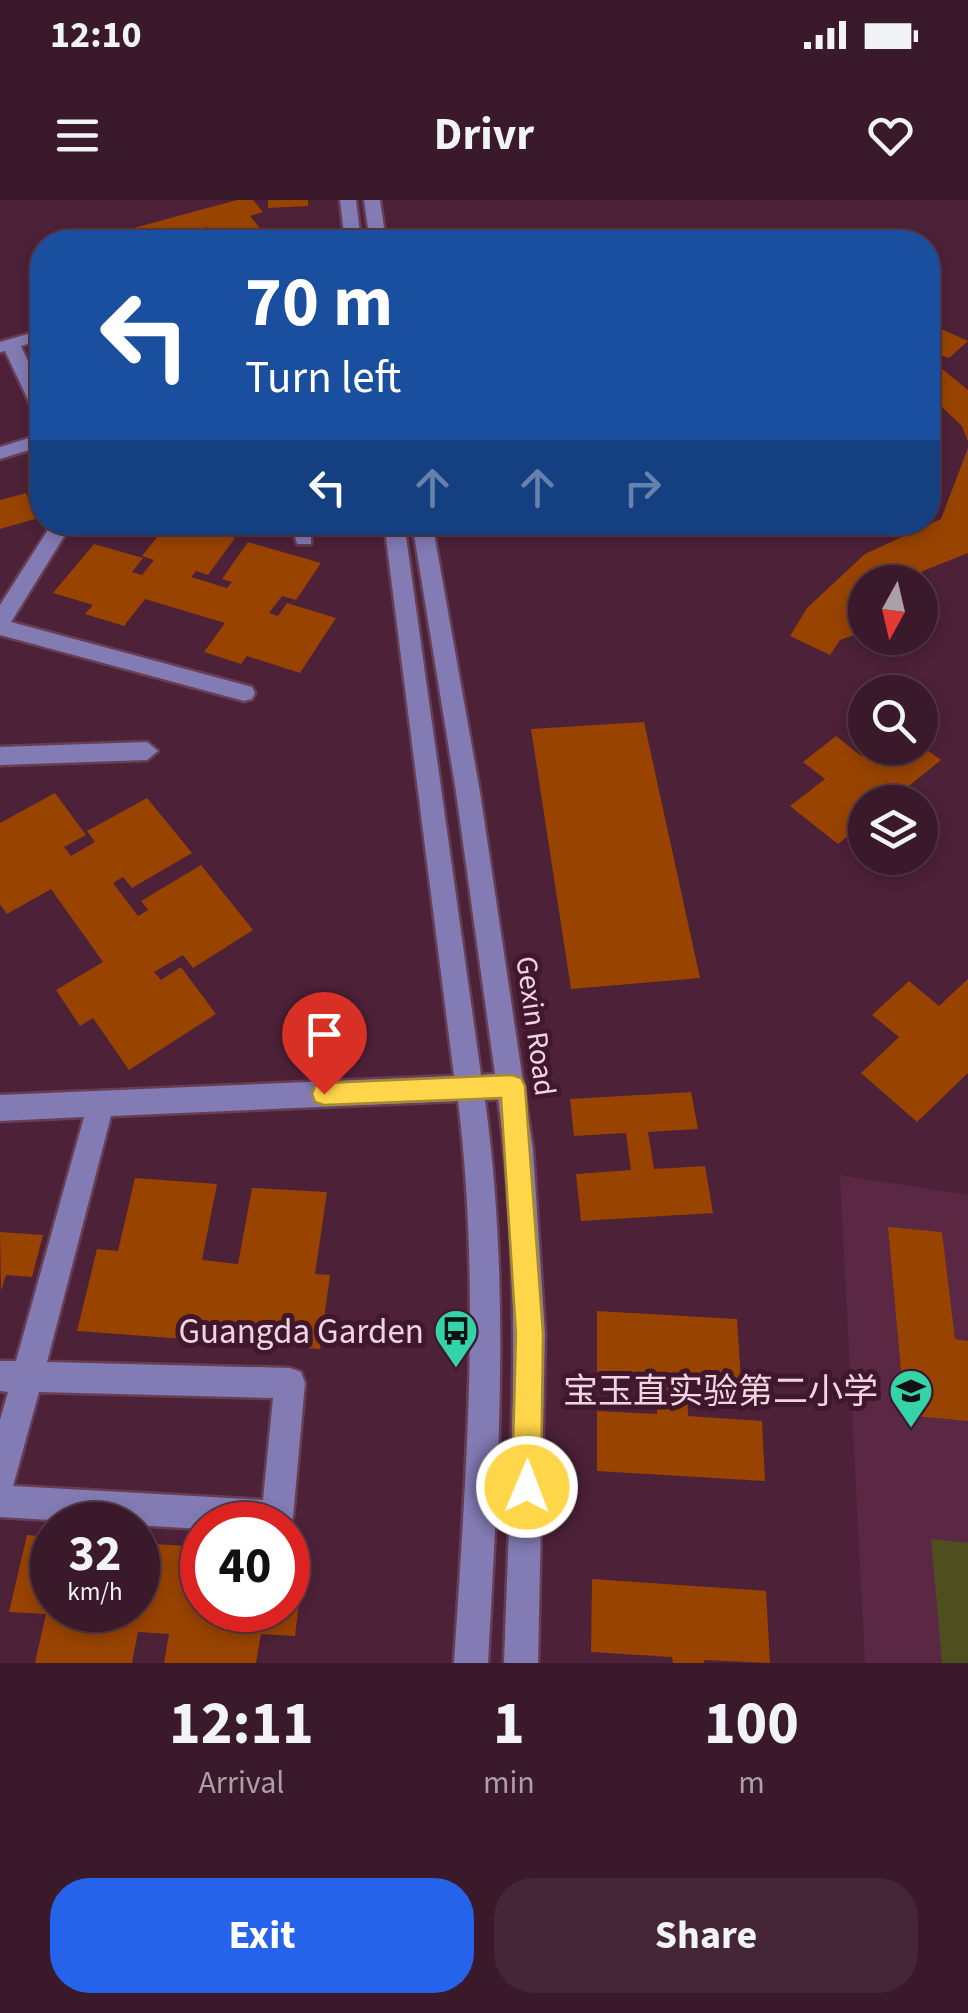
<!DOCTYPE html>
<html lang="en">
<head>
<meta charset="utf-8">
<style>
	:root { --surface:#3a192a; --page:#452636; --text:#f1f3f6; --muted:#aba0a8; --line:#543847; --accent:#2563eb }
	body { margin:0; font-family:"Source Sans 3","Noto Sans SC",sans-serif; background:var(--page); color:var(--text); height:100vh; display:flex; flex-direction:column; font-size:38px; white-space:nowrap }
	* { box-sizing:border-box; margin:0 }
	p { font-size:32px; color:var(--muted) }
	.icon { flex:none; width:55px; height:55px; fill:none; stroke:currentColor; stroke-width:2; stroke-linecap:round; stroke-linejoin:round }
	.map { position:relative; height:1463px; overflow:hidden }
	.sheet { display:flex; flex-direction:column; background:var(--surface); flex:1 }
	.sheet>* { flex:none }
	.guide { position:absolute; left:30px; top:30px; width:910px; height:305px; border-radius:40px; box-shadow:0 5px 15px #0003,0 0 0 2px var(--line); background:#1a4fa0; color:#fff; overflow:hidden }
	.needle { width:65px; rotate:188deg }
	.tools { position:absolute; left:848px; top:365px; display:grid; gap:20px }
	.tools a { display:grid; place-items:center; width:90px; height:90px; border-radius:50%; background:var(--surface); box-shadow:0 5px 15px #0003,0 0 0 2px var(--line); font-size:50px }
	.speed { position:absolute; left:30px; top:1302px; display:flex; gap:20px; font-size:50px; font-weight:700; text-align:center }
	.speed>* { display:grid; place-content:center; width:130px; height:130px; border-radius:50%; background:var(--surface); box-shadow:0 5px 15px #0003,0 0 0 2px var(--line); line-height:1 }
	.speed small { font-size:25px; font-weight:400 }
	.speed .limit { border:15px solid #d22; background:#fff; color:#111 }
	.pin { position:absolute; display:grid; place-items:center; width:85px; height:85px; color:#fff; margin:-102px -42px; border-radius:50% 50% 50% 0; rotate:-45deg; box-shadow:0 0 10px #0007 }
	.pin .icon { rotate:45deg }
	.me { position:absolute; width:110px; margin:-55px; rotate:1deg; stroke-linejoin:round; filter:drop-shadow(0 0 8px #0008) }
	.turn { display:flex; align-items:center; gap:35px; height:210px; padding:0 50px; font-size:45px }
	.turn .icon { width:130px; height:130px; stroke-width:2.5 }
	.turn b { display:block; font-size:70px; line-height:85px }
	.lanes { display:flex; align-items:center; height:95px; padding:0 50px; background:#0003; justify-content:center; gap:50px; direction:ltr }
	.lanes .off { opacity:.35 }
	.eta { display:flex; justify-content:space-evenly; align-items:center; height:170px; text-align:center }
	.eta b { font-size:60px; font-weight:700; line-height:70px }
	.primary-button { display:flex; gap:20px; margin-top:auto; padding:20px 50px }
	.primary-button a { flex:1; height:115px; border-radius:40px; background:var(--accent); color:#fff; font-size:40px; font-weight:700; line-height:115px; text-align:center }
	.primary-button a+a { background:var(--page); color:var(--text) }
	.status { display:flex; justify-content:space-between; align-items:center; height:70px; padding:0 50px; background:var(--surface); direction:ltr }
	.status svg { height:28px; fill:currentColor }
	header { display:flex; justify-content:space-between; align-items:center; height:130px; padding:0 50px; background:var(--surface); font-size:45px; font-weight:700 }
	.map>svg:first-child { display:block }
</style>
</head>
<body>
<div class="status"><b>12:10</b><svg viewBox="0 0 49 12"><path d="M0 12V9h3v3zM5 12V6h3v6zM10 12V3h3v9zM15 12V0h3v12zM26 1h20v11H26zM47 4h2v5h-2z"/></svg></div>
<header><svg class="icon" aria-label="menu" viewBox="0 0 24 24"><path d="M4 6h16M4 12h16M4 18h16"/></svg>Drivr<svg class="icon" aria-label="heart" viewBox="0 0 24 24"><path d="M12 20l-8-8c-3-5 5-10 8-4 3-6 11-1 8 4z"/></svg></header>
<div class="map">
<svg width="968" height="1463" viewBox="0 0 968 1463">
	<rect width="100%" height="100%" fill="#4d2138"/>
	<!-- built -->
	<path fill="#5b2843" d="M840 975 968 995V1463H865Z"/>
	<!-- green -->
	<path fill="#4e4e1e" d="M931 1339 968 1343V1463H942Z"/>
	<!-- building -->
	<path fill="#984300" d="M237 0H253L263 12 250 16 264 33 220 42 208 27 180 34 186 42H82Z
		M268 0H308V6L268 8Z
		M928 123 968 141 949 158 936 154 930 159 968 190V242L962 226 928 194Z
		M968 248V353L923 371 912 382H865V431L840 440 830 455 790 436 807 408 865 354 941 319Z
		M26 293 35 319 0 329V300Z
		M169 322 235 338 208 375 196 371 191 377 227 388 232 382 222 379 248 342 321 363 296 400 282 396 269 413 278 416 287 403 336 418 300 473 247 456 241 464 204 452 225 423 145 399 124 426 85 414 93 405 53 393 94 344 143 358 132 372 142 375 154 360 142 356Z
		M644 522 700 778 571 789 531 529Z
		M836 536 861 556 871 548 920 545 941 560 889 602H865V622L838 644 790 606 825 579 803 562Z
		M55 593 86 635 64 647 71 656 95 642 87 631 147 598 192 653 132 688 123 677 113 683 138 716 148 710 141 701 201 665 253 730 193 768 183 755 154 772 161 780 181 767 216 814 129 870 93 818 80 826 56 790 103 762 51 689 7 714 0 704V623Z
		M968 779V873L917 922 861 873 899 837 872 815 909 781 939 806Z
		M691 892 698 929 648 932 654 969 705 966 713 1013 581 1021 576 974 631 970 626 933 574 936 570 899Z
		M135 978 217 984 202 1060 238 1064 252 988 327 992 315 1074 330 1075 320 1149 77 1131 97 1049 118 1051Z
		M888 1027 942 1032 955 1139 968 1141V1221L905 1215Z
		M0 1032 43 1035 32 1077 6 1075 1 1091Z
		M597 1111 737 1119 741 1181 687 1177 688 1216 762 1221 765 1281 597 1271V1211L657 1214 656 1176 597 1172Z
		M27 1335 52 1337V1410H138V1343L202 1347V1410H288V1353L305 1354 295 1436 261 1434 256 1463H164L169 1434 138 1432 132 1463H35L46 1414 9 1412Z
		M592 1379 766 1391 770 1463 704 1460V1463H673L672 1457 591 1452Z"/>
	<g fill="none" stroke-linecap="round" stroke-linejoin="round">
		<defs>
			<path id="minor" d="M340 0H356L361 42H345Z
				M364 0H380L386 42H370Z
				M42 130V140L21 146 42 192V216L33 210 5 151 0 152V142Z
				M42 234V246L0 259V247Z
				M53 322H73L11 422 252 487 255 493 252 499 244 501 0 435V405Z
				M291 322H311V344H297Z
				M384 322H404L481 875 495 874 456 592 412 322H432L480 592 533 949 545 1134 538 1463H504C510 1275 524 1086 498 899L485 900C511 1087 498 1275 488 1463H454C466 1275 481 1088 458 901L111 916 47 1162 290 1168 301 1172 305 1183 293 1317 288 1329V1325H202V1329L0 1317V1220L8 1192 0 1191V1161H16L84 917 0 921V895L454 876ZM39 1192 273 1198 263 1300 13 1286Z
				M147 542 158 551 147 560 0 565V547Z"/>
		</defs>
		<!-- minor casing -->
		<use href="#minor" stroke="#673e53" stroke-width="5"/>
		<!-- minor -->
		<use href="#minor" fill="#827bb4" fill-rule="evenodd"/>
	</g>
	<!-- route -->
	<path fill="#ffd54a" stroke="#a68a30" stroke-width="2.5" d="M512 875 521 878 525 886 543 1134 541 1287 537 1297 527 1302 516 1297 512 1287 516 1134 501 898 324 905 315 902 312 894 315 886 324 883Z"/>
	<!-- icons -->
	<defs>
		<symbol id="bus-pin" viewBox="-11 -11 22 30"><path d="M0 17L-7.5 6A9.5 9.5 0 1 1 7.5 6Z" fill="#34d4a8" stroke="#41172e"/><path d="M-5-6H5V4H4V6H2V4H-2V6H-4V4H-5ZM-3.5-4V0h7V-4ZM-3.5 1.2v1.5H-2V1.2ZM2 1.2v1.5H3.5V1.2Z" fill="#111"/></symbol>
		<symbol id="school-pin" viewBox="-11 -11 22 30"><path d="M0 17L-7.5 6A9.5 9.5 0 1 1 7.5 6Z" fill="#34d4a8" stroke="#41172e"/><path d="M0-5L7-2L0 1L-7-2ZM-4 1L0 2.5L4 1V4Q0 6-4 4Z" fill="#111"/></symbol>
	</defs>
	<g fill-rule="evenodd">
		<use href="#bus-pin" x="431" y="1106" width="50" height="68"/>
		<use href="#school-pin" x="886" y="1166" width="50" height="68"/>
	</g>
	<g text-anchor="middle" stroke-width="10" stroke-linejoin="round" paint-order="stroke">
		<!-- street labels -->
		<g font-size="30" fill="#f0d4e0" stroke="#41172e">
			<text transform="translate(536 826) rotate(82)" y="10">Gexin Road</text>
		</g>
		<!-- near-poi labels -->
		<g font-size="35" fill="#f0d4e0" stroke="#41172e" text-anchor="end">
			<text x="424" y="1143">Guangda Garden</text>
			<text x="878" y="1203">宝玉直实验第二小学</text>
		</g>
	</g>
</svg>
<div class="tools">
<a><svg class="needle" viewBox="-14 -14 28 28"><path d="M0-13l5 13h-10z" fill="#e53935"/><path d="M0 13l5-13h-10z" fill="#aba0a8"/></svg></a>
<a><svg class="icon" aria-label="search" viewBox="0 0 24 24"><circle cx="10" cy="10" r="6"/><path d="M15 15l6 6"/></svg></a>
<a><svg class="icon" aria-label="layers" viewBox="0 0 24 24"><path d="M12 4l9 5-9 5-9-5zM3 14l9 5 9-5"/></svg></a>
</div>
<div class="speed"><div>32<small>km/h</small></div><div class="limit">40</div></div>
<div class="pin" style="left:324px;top:894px;background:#d93025"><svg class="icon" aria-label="arrive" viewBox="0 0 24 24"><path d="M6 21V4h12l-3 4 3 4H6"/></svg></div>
<svg class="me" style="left:527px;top:1287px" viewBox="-20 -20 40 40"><circle r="17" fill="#ffd54a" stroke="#fff" stroke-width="3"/><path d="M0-11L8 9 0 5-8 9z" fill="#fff"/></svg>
<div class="guide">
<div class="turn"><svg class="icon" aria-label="left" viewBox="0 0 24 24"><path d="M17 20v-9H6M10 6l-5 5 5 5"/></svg><div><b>70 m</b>Turn left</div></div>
<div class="lanes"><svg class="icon" aria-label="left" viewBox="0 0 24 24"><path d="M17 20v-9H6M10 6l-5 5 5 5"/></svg><svg class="icon off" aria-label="ahead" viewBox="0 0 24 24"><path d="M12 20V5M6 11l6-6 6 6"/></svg><svg class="icon off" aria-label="ahead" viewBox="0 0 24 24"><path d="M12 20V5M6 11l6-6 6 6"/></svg><svg class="icon off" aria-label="right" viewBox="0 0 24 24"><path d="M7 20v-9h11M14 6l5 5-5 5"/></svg></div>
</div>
</div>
<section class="sheet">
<div class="eta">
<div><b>12:11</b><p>Arrival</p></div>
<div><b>1</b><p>min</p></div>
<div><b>100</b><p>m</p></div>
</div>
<div class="primary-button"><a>Exit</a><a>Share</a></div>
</section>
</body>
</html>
